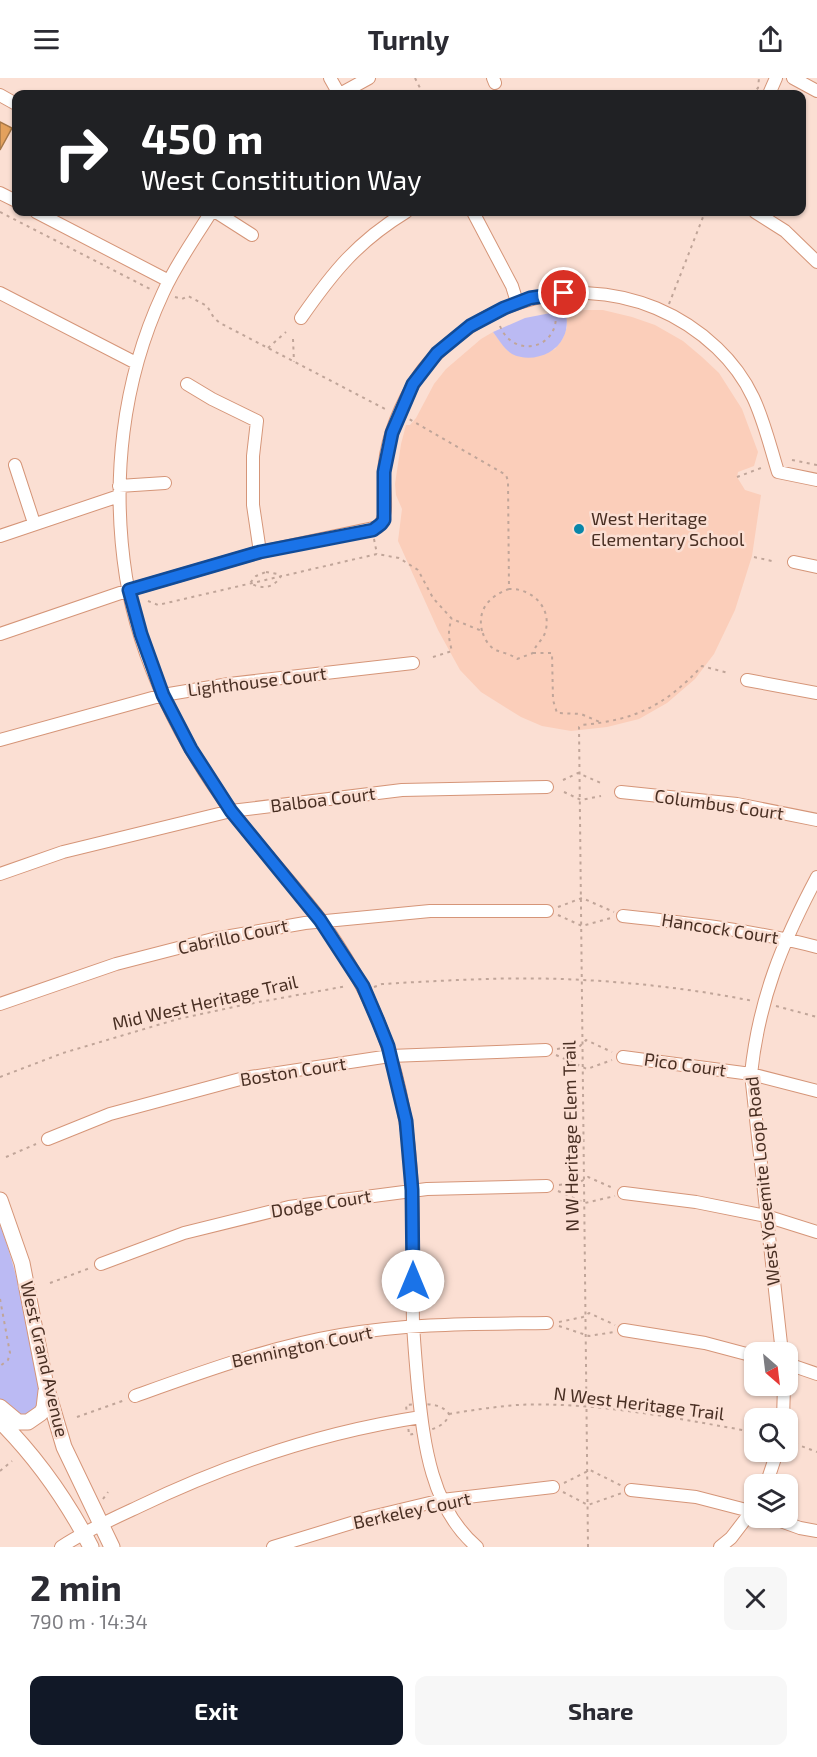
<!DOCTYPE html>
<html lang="en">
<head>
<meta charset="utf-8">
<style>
	:root { --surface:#fff; --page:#f7f7f7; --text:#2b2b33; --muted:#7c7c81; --accent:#111827 }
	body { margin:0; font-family:"Exo 2",sans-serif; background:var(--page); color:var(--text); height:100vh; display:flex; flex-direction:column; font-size:22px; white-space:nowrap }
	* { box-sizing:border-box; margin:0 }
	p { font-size:20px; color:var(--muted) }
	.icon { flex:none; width:33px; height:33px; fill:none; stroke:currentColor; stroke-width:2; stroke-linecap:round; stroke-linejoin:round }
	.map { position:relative; height:1469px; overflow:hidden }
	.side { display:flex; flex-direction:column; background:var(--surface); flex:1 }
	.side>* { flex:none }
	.top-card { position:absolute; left:12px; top:12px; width:794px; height:126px; border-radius:12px; box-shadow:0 2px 4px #0004; background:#202124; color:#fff; overflow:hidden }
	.needle { width:39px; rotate:152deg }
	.controls { position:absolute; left:744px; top:1264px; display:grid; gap:12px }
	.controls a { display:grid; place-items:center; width:54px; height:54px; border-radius:12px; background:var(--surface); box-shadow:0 2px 4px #0004; font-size:30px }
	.pin { position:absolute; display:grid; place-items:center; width:51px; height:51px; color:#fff; margin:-26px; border:3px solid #fff; border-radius:50%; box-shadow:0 2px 6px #0007 }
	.me { position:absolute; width:66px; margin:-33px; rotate:0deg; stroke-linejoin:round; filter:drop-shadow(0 0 4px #0008) }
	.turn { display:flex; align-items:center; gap:21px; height:126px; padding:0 30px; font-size:27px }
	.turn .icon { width:78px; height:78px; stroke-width:2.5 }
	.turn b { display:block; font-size:42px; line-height:51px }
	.round { display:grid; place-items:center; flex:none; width:63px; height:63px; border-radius:12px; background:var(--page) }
	.headline { display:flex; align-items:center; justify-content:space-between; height:102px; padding:0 30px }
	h1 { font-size:36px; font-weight:700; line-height:45px }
	.cta { display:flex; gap:12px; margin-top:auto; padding:12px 30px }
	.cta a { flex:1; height:69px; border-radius:12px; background:var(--accent); color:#fff; font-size:24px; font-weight:700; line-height:69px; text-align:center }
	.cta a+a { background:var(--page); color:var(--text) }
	header { display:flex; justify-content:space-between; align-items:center; height:78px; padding:0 30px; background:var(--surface); font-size:27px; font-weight:700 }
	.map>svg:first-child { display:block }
</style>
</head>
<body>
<header><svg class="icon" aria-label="menu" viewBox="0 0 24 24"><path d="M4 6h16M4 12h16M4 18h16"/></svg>Turnly<svg class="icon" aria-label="share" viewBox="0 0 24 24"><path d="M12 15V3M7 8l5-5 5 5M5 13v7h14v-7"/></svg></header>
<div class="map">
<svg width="817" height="1469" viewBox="0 0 817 1469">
	<rect width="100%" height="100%" fill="#fbdfd3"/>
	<!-- built -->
	<path fill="#fbceba" d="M566 232H603L632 239 655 247 683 263 702 279 719 295 742 331 758 374 754 388 738 394 737 399 745 412 761 417 752 478 735 532 714 576 695 601 667 625 639 641 607 649 571 653 542 648 521 639 481 614 460 592 438 552 398 463 402 431 396 417 395 406 401 366 406 347H410L416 340 434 306 446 291 481 261 493 254 507 272 518 278 532 279 555 271 563 260 567 249Z"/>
	<!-- green -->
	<path fill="#bbbaf3" d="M566 232C567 241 568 251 563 260 555 277 530 285 512 276 504 271 499 262 493 254L525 240Z
		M0 1147C21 1202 29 1261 41 1318 30 1345 20 1339 0 1325Z"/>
	<!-- building -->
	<path fill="#e3a15d" stroke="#a77848" stroke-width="1.5" d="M0 44 12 50 0 72Z"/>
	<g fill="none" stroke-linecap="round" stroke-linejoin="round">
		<defs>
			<path id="minor" d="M330 0 339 16
				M493 0 495 5
				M793 0 817 13
				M340 16 369 0
				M769 16 776 0
				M0 17 16 26
				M0 115 16 123
				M36 134 169 203
				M211 134C195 160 176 186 163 215 122 303 111 403 126 499 140 584 182 667 233 735 261 772 293 805 321 842 348 880 371 920 386 964 403 1012 410 1063 412 1113 414 1157 412 1201 413 1244 414 1266 416 1288 418 1310 424 1366 431 1430 477 1469
				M216 134 252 157
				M473 134 512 208 517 224
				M755 134 785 153 817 184
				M0 215 136 285
				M301 240C333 194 357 164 406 134
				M187 306 212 321 257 343 253 378V427L260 474
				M15 387 34 445
				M119 408 165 405
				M0 458 119 418
				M794 484 817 489
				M0 556 129 512 260 474 378 449C390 437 383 413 384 397 385 366 398 333 413 307 423 288 439 273 455 260 533 196 644 201 717 270 757 308 763 345 778 394L817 402
				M747 602 817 615
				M0 662 163 617 229 606 413 585
				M621 714 737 726 817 742
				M0 796 63 774 231 733 402 712 547 709
				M623 838C688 845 753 852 817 869
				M0 926 116 886 213 861 305 845 430 833H547
				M623 979 751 996 817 1013
				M48 1061 110 1036 244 1000 390 978 546 972
				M624 1115 696 1124 766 1138 817 1154
				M101 1186 184 1155 289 1129 427 1111 547 1108
				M624 1252 705 1265 754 1278
				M782 1275 751 996C759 921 782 865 817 799
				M788 1286 817 1296
				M135 1318C202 1294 270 1269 341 1257 409 1245 478 1246 547 1245
				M783 1341 784 1308
				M766 1407 777 1374
				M631 1412 696 1419 754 1434
				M772 1440 800 1450 817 1453
				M61 1469C85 1453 112 1441 138 1429 227 1386 323 1354 421 1339
				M273 1469 371 1439 442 1422 553 1409
				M720 1469 731 1460 754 1430"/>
			<path id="tertiary" d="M0 1122 22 1185 46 1308 64 1369 112 1469
				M0 1329 18 1344H28L41 1335 44 1330 46 1313
				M0 1343C37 1380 67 1423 91 1469"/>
		</defs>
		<!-- minor casing -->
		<use href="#minor" stroke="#d59578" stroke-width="14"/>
		<!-- tertiary casing -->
		<use href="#tertiary" stroke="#d59578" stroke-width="17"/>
		<!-- path -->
		<path stroke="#c0a599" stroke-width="2" stroke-dasharray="3 4.5" stroke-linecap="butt" d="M415 0 423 16
			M751 16 758 10 759 0
			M0 134 152 212
			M175 219 182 221 188 218 207 228 214 240 220 245 387 332
			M669 226 705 134
			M500 248C514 283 563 270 555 231
			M293 261 294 284
			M268 270 286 254
			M792 382 817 387
			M737 399 761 390
			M374 461 377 476
			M754 479 772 483
			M266 494 278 496 281 498C274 510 262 512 250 505L256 498Z
			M148 523 158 527 377 476 399 480 418 492 433 520 452 541 482 553C491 579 502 570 517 581L533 575C535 567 542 563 545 555 553 530 532 510 509 511L508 403 506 397 409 341
			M482 553C477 532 489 518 509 511
			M533 575H552L553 622 557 635 581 636 602 645
			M433 579 452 573C449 562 447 553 452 541
			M563 702 578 695 601 705
			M564 714 581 722 601 718
			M558 829 582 820 614 834
			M558 837 582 848 611 840
			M374 909 382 906C417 904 452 902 487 901 573 898 669 906 753 923
			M776 928 817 939
			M557 971 580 968 586 962 612 974
			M556 977 587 991 612 982
			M0 999 63 975 178 941 243 927 347 908
			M6 1079 36 1066
			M559 1107 580 1104 588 1099 613 1110
			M558 1113 585 1125 615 1118
			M50 1205 90 1190
			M0 1221 10 1275 8 1282 0 1288
			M559 1244 583 1239 589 1235 615 1247
			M559 1248 589 1258 614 1254
			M420 1326C431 1326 443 1327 449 1336 445 1352 423 1353 409 1357L406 1327Z
			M449 1336C472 1332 494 1329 517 1327 594 1323 679 1341 754 1354
			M77 1339 125 1322
			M788 1363 817 1374
			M0 1393 12 1383
			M564 1405 590 1392 622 1408
			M563 1414 588 1427 622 1415
			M103 1421 108 1414
			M588 1469 579 649 582 647C635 642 665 628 702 588L728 595"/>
		<!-- minor -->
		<use href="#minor" stroke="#fff" stroke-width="12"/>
		<!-- tertiary -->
		<use href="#tertiary" stroke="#fff" stroke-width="15"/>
	</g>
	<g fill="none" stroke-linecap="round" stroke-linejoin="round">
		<defs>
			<path id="route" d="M413 1203 412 1112 406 1043 388 968 378 943 363 908 320 842 231 733 191 671 163 617 141 556 129 512 260 474 373 452 381 446 384 442V394L392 355 413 306 437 275 470 248 504 230 530 220 564 215"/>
		</defs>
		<!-- route casing -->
		<use href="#route" stroke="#114b97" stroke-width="15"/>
		<!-- route -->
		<use href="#route" stroke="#1a73e8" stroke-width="10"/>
	</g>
	<!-- markers -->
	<circle fill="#0886a9" stroke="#fbdfd3" stroke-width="2" cx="579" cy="451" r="6"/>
	<g text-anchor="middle" stroke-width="5" stroke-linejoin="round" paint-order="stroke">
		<!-- poi labels -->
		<g font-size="18" fill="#492f23" stroke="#fbdfd3" text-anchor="start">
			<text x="591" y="447">West Heritage<tspan x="591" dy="21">Elementary School</tspan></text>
		</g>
		<!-- street labels -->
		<g font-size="18" fill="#492f23" stroke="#fbdfd3">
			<text transform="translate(257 604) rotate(-7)" y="6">Lighthouse Court</text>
			<text transform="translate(323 722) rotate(-7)" y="6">Balboa Court</text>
			<text transform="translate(719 727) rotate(8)" y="6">Columbus Court</text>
			<text transform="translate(720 851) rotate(9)" y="6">Hancock Court</text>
			<text transform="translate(233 859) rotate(-12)" y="6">Cabrillo Court</text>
			<text transform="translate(205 925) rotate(-13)" y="6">Mid West Heritage Trail</text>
			<text transform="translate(685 987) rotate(8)" y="6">Pico Court</text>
			<text transform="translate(293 994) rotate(-9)" y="6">Boston Court</text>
			<text transform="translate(571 1058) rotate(-91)" y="6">N W Heritage Elem Trail</text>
			<text transform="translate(763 1103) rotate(-96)" y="6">West Yosemite Loop Road</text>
			<text transform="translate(321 1126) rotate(-9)" y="6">Dodge Court</text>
			<text transform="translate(302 1269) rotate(-12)" y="6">Bennington Court</text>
			<text transform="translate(44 1281) rotate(77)" y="6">West Grand Avenue</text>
			<text transform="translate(639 1326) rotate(7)" y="6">N West Heritage Trail</text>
			<text transform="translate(412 1433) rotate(-12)" y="6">Berkeley Court</text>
		</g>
	</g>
</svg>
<div class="controls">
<a><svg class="needle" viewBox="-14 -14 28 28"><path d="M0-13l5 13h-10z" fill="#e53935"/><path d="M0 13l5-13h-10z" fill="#7c7c81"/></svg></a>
<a><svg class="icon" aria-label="search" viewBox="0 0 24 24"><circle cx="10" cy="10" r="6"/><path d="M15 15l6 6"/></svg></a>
<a><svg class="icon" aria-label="layers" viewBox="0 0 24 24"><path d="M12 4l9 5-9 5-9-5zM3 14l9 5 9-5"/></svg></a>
</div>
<div class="pin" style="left:564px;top:215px;background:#d93025"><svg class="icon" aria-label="arrive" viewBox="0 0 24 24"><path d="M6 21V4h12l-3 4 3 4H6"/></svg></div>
<svg class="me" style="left:413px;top:1203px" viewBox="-20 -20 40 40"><circle r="19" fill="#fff"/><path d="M0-13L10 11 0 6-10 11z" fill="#1a73e8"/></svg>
<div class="top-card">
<div class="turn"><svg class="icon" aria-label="right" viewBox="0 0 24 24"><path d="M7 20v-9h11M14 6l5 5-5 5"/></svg><div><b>450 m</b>West Constitution Way</div></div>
</div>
</div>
<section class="side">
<div class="headline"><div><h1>2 min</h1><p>790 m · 14:34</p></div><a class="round"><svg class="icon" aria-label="close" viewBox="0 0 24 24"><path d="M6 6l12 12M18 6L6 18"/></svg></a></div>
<div class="cta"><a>Exit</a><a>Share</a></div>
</section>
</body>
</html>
